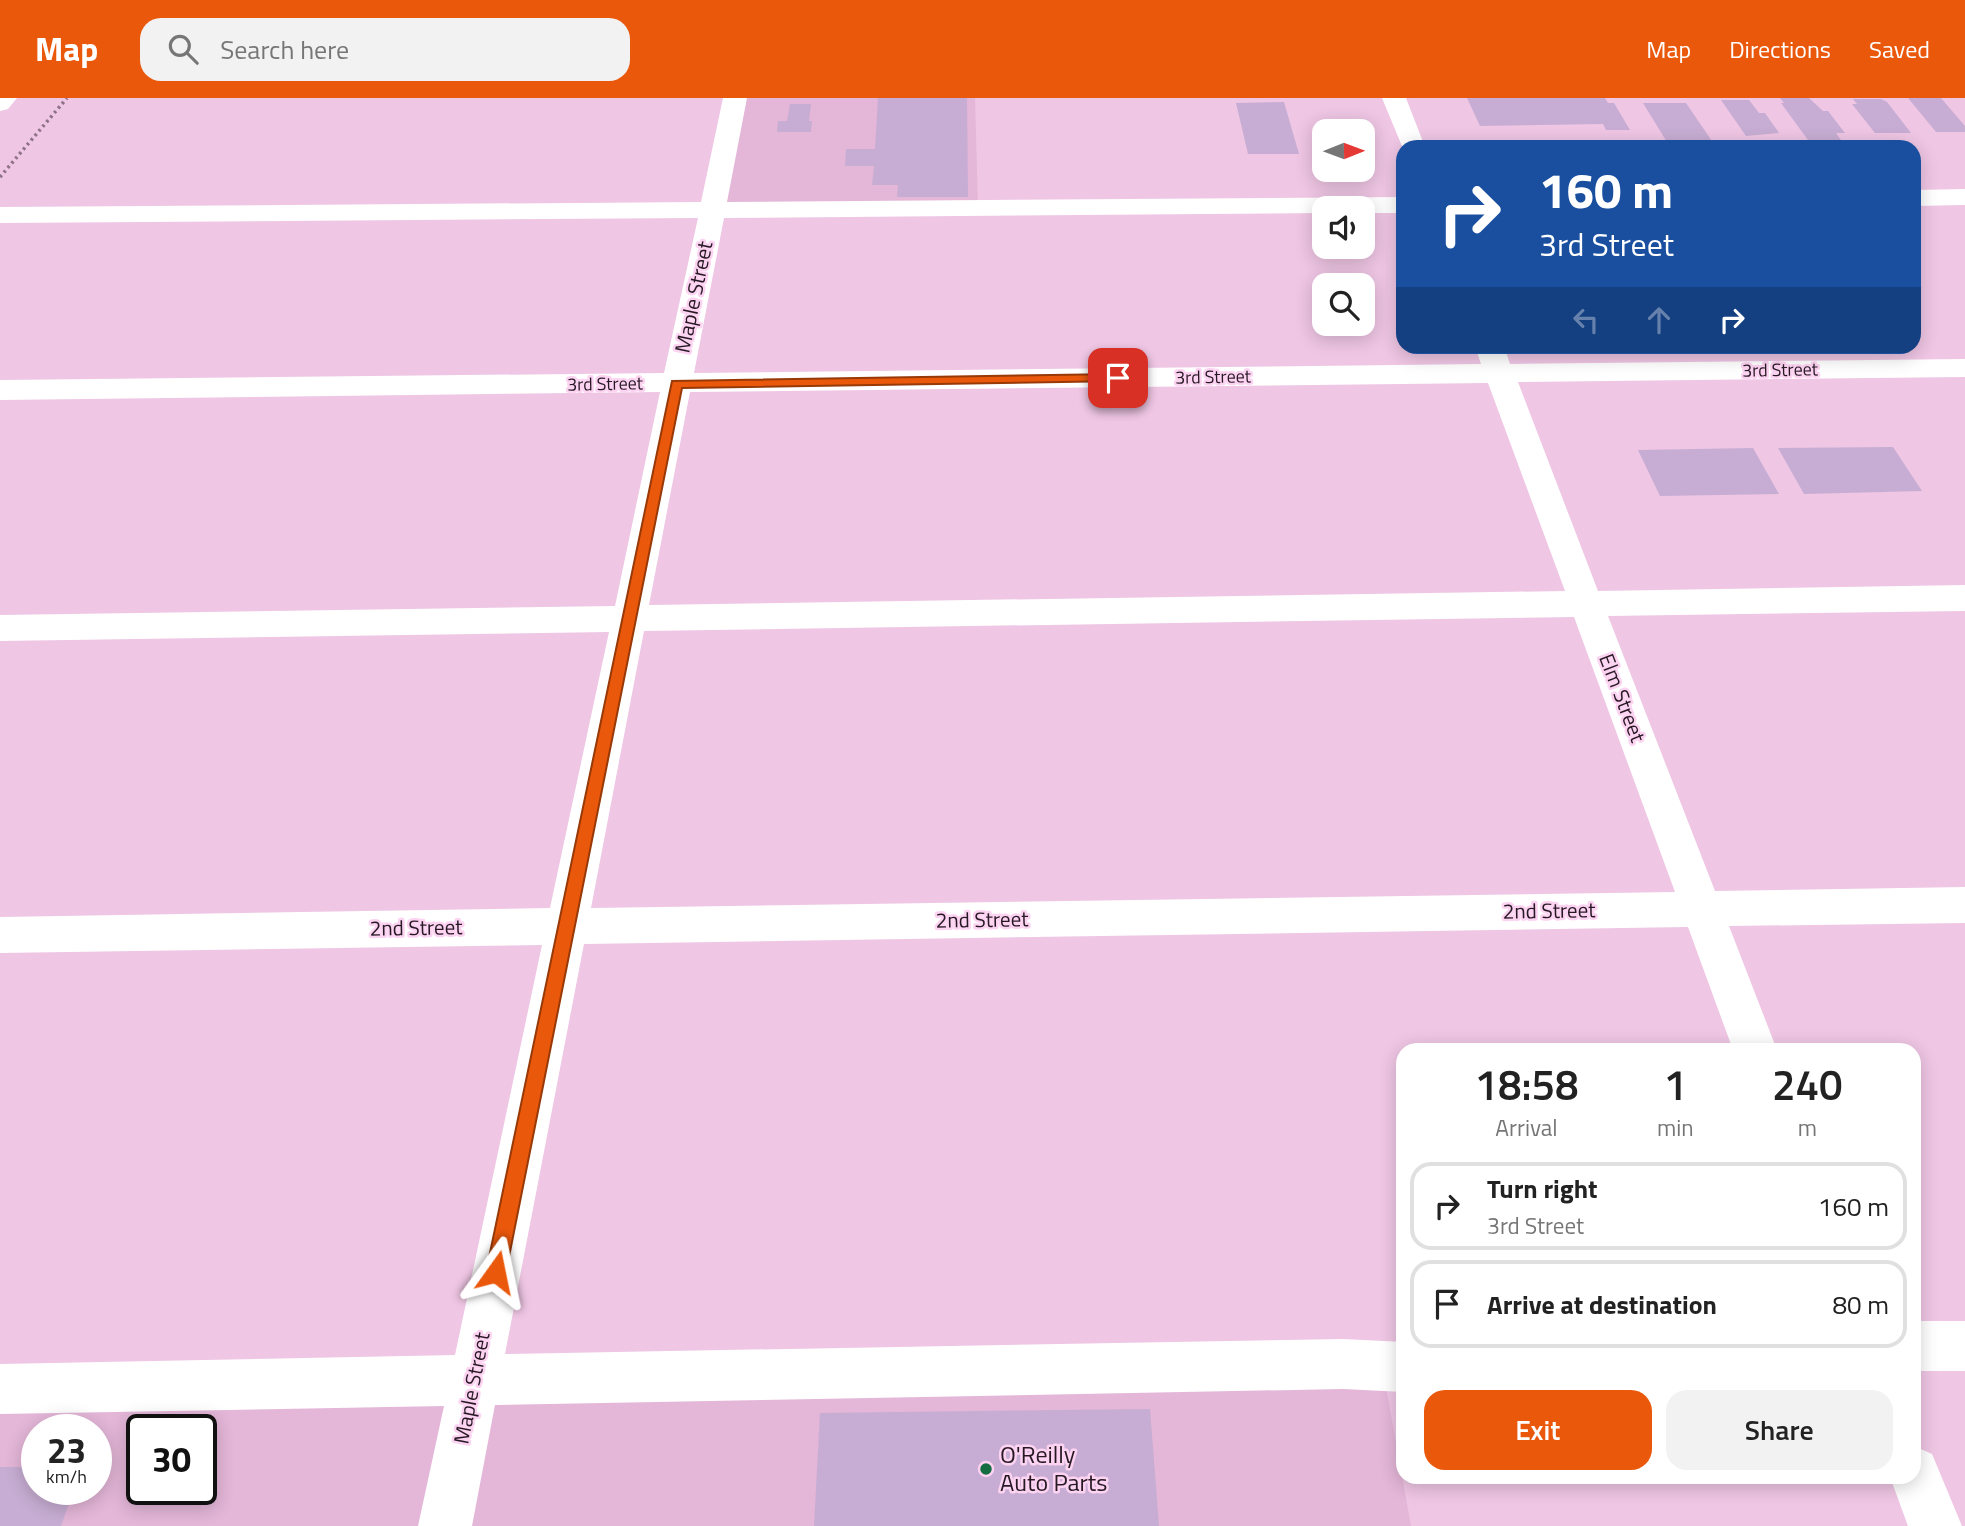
<!DOCTYPE html>
<html lang="en">
<head>
<meta charset="utf-8">
<style>
	:root { --surface:#fff; --page:#f2f2f2; --text:#222; --muted:#767676; --line:#e0e0e0; --accent:#ea580c }
	body { margin:0; font-family:"Titillium Web",sans-serif; background:var(--page); color:var(--text); height:100vh; display:flex; flex-direction:column; font-size:26px; white-space:nowrap }
	* { box-sizing:border-box; margin:0 }
	p { font-size:23px; color:var(--muted) }
	.icon { flex:none; width:38px; height:38px; fill:none; stroke:currentColor; stroke-width:2; stroke-linecap:round; stroke-linejoin:round }
	.map { position:relative; flex:1; overflow:hidden }
	.drawer { position:absolute; left:1396px; top:945px; width:525px; height:441px; display:flex; flex-direction:column; background:var(--surface); border-radius:21px; box-shadow:0 4px 18px #0003 }
	.drawer>* { flex:none }
	.guide { position:absolute; left:1396px; top:42px; width:525px; height:214px; border-radius:21px; box-shadow:0 4px 18px #0003; background:#1a4fa0; color:#fff; overflow:hidden }
	.needle { width:46px; rotate:89deg }
	.controls { position:absolute; left:1312px; top:21px; display:grid; gap:14px }
	.controls a { display:grid; place-items:center; width:63px; height:63px; border-radius:14px; background:var(--surface); box-shadow:0 4px 18px #0003; font-size:35px }
	.speed { position:absolute; left:21px; top:1316px; display:flex; gap:14px; font-size:35px; font-weight:700; text-align:center }
	.speed>* { display:grid; place-content:center; width:91px; height:91px; border-radius:50%; background:var(--surface); box-shadow:0 4px 18px #0003; line-height:1 }
	.speed small { font-size:18px; font-weight:400 }
	.speed .limit { border:4px solid #111; border-radius:10px; background:#fff; color:#111 }
	.pin { position:absolute; display:grid; place-items:center; width:60px; height:60px; color:#fff; margin:-30px; border-radius:14px; box-shadow:0 4px 10px #0006 }
	.me { position:absolute; width:77px; margin:-38px; rotate:12deg; stroke-linejoin:round; filter:drop-shadow(0 0 5px #0008) }
	.turn { display:flex; align-items:center; gap:24px; height:147px; padding:0 28px; font-size:32px }
	.turn .icon { width:91px; height:91px; stroke-width:2.5 }
	.turn b { display:block; font-size:49px; line-height:60px }
	.lanes { display:flex; align-items:center; height:66px; padding:0 28px; background:#0003; justify-content:center; gap:35px; direction:ltr }
	.lanes .off { opacity:.35 }
	.eta { display:flex; justify-content:space-evenly; align-items:center; height:119px; text-align:center }
	.eta b { font-size:42px; font-weight:600; line-height:49px }
	.action { display:flex; gap:14px; margin-top:auto; padding:14px 28px }
	.action a { flex:1; height:80px; border-radius:21px; background:var(--accent); color:#fff; font-size:28px; font-weight:600; line-height:80px; text-align:center }
	.action a+a { background:var(--page); color:var(--text) }
	ul { padding:0; list-style:none }
	li { display:flex; align-items:center; gap:21px; height:88px; margin:0 14px 10px; padding:0 14px; border:4px solid var(--line); border-radius:21px }
	li div { flex:1 }
	li b { display:block; font-size:26px }
	li em { font-style:normal }
	header { display:flex; align-items:center; gap:42px; box-sizing:border-box; height:98px; padding:0 35px; background:var(--accent); color:#fff }
	header strong { font-size:33px }
	nav { display:flex; gap:38px; margin-inline-start:auto; font-size:24px }
	.search { width:490px; height:63px; background:var(--page); display:flex; align-items:center; gap:18px; box-sizing:border-box; padding:0 24px; border-radius:21px; color:var(--muted); font-size:26px }
	.map>svg:first-child { display:block }
</style>
</head>
<body>
<header>
<strong>Map</strong>
<div class="search"><svg class="icon" aria-label="search" viewBox="0 0 24 24"><circle cx="10" cy="10" r="6"/><path d="M15 15l6 6"/></svg>Search here</div>
<nav><a>Map</a><a>Directions</a><a>Saved</a></nav>
</header>
<div class="map">
<svg width="1965" height="1428" viewBox="0 0 1965 1428">
	<rect width="100%" height="100%" fill="#efc6e4"/>
	<!-- built -->
	<path fill="#e4b6d8" fill-rule="evenodd" d="M735 0H975L978 111 712 114Z
		M1382 1267 1411 1428H0V1291ZM37 1332H96V1391H37ZM142 1332H201V1391H142Z"/>
	<!-- building -->
	<path fill="#c7add3" d="M878 0H967L968 99H897L898 87H872L874 68H845L846 51H875Z
		M1467 0H1605L1608 5H1614L1630 32H1606L1603 26 1480 28Z
		M1780 0H1809L1823 13H1828L1845 35H1836L1841 42H1808L1781 5H1784Z
		M1908 0H1941L1965 28V34H1936Z
		M1853 1H1881L1887 4 1911 35H1875L1852 6H1857Z
		M1721 2H1749L1759 15H1765L1779 35 1746 38Z
		M1284 4 1299 56H1248L1236 5Z
		M1643 5H1686L1716 49H1670Z
		M790 6H811L809 23H812L811 34H777L778 23H787Z
		M1893 349 1922 393 1804 396 1778 350Z
		M1753 350 1779 396 1660 398 1638 352Z
		M1150 1311 1159 1428H814L820 1315Z
		M0 1369H37V1391H74L61 1428H0Z"/>
	<g fill="none" stroke-linecap="round" stroke-linejoin="round">
		<!-- path -->
		<path stroke="#8e7286" stroke-width="3.5" stroke-dasharray="2.5 3.5" stroke-linecap="butt" d="M0 79 67 0"/>
		<!-- minor -->
		<path fill="#fff" fill-rule="evenodd" d="M723 0H747L727 104 1404 99V115H1363V110H1325V115L724 120 694 275 1481 266 1475 248H1504L1510 266 1965 261V279L1518 284 1598 493 1965 487V513L1608 518 1715 793 1965 789V825L1729 828 1777 952H1733L1688 829 584 846 505 1256 1343 1241 1404 1244V1294L1343 1291 495 1307 472 1428H418L444 1308 0 1316V1266L455 1257 542 847 0 855V819L550 810 609 534 0 543V517L615 508 660 294 0 302V282L664 275 698 120 0 125V109L701 104ZM1488 285 1565 493 649 507 690 294ZM1574 519 1675 794 591 810 644 533Z
			M1382 0H1406L1425 49H1404V53Z
			M1965 91V107L1914 108V92Z
			M1914 1223H1965V1273H1914Z
			M1914 1348 1932 1356 1962 1428H1908L1890 1379H1914Z"/>
		<!-- major -->
		<path fill="#fff" fill-rule="evenodd" d="M0 0H17L8 11 0 13Z"/>
	</g>
	<!-- route -->
	<path fill="#ea580c" stroke="#983908" stroke-width="2" d="M1118 276 1122 278V283L682 290 506 1174 503 1181 496 1184 489 1181 486 1174 672 283Z"/>
	<!-- markers -->
	<circle fill="#156e41" stroke="#fdd3f2" stroke-width="2.5" cx="986" cy="1371" r="7"/>
	<g text-anchor="middle" stroke-width="5" stroke-linejoin="round" paint-order="stroke">
		<!-- far-street labels -->
		<g font-size="18" fill="#271924" stroke="#fdd3f2">
			<text transform="translate(1780 272) rotate(-1)" y="6">3rd Street</text>
			<text transform="translate(1213 279) rotate(-1)" y="6">3rd Street</text>
			<text transform="translate(605 286) rotate(-1)" y="6">3rd Street</text>
		</g>
		<!-- street labels -->
		<g font-size="21" fill="#271924" stroke="#fdd3f2">
			<text transform="translate(694 199) rotate(-78)" y="7">Maple Street</text>
			<text transform="translate(1622 600) rotate(69)" y="7">Elm Street</text>
			<text transform="translate(1549 813) rotate(-1)" y="7">2nd Street</text>
			<text transform="translate(982 822) rotate(-1)" y="7">2nd Street</text>
			<text transform="translate(416 830) rotate(-1)" y="7">2nd Street</text>
			<text transform="translate(472 1290) rotate(-79)" y="7">Maple Street</text>
		</g>
		<!-- near-poi labels -->
		<g font-size="24" fill="#271924" stroke="#fdd3f2" text-anchor="start">
			<text x="1000" y="1365">O'Reilly<tspan x="1000" dy="28">Auto Parts</tspan></text>
		</g>
	</g>
</svg>
<div class="controls">
<a><svg class="needle" viewBox="-14 -14 28 28"><path d="M0-13l5 13h-10z" fill="#e53935"/><path d="M0 13l5-13h-10z" fill="#767676"/></svg></a>
<a><svg class="icon" aria-label="sound" viewBox="0 0 24 24"><path d="M4 9h4l5-4v14l-5-4H4zM17 9q2 3 0 6"/></svg></a>
<a><svg class="icon" aria-label="search" viewBox="0 0 24 24"><circle cx="10" cy="10" r="6"/><path d="M15 15l6 6"/></svg></a>
</div>
<div class="speed"><div>23<small>km/h</small></div><div class="limit">30</div></div>
<div class="pin" style="left:1118px;top:280px;background:#d93025"><svg class="icon" aria-label="arrive" viewBox="0 0 24 24"><path d="M6 21V4h12l-3 4 3 4H6"/></svg></div>
<svg class="me" style="left:496px;top:1174px" viewBox="-20 -20 40 40"><path d="M0-17L14 15 0 8-14 15z" fill="#ea580c" stroke="#fff" stroke-width="4"/></svg>
<div class="guide">
<div class="turn"><svg class="icon" aria-label="right" viewBox="0 0 24 24"><path d="M7 20v-9h11M14 6l5 5-5 5"/></svg><div><b>160 m</b>3rd Street</div></div>
<div class="lanes"><svg class="icon off" aria-label="left" viewBox="0 0 24 24"><path d="M17 20v-9H6M10 6l-5 5 5 5"/></svg><svg class="icon off" aria-label="ahead" viewBox="0 0 24 24"><path d="M12 20V5M6 11l6-6 6 6"/></svg><svg class="icon" aria-label="right" viewBox="0 0 24 24"><path d="M7 20v-9h11M14 6l5 5-5 5"/></svg></div>
</div>
<section class="drawer">
<div class="eta">
<div><b>18:58</b><p>Arrival</p></div>
<div><b>1</b><p>min</p></div>
<div><b>240</b><p>m</p></div>
</div>
<ul>
<li><svg class="icon" aria-label="right" viewBox="0 0 24 24"><path d="M7 20v-9h11M14 6l5 5-5 5"/></svg><div><b>Turn right</b><p>3rd Street</p></div><em>160 m</em></li>
<li><svg class="icon" aria-label="arrive" viewBox="0 0 24 24"><path d="M6 21V4h12l-3 4 3 4H6"/></svg><div><b>Arrive at destination</b></div><em>80 m</em></li>
</ul>
<div class="action"><a>Exit</a><a>Share</a></div>
</section>
</div>
</body>
</html>
